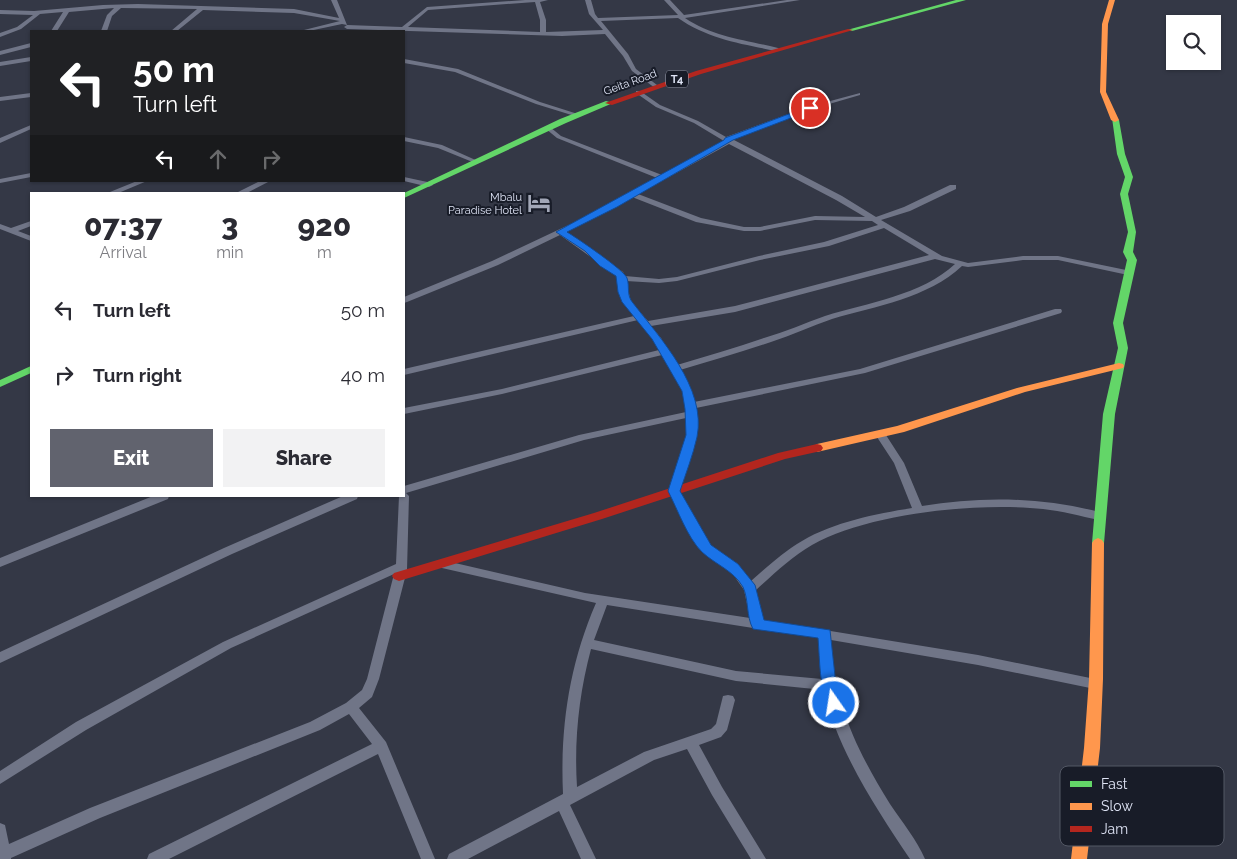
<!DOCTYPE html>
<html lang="en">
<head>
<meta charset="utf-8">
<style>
	:root { --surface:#fff; --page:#f2f2f3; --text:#2b2b33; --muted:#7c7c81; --accent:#61636e }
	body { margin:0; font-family:Raleway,sans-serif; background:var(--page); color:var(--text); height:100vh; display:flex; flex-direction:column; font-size:19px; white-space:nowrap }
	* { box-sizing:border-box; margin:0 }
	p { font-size:16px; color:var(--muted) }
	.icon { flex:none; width:28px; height:28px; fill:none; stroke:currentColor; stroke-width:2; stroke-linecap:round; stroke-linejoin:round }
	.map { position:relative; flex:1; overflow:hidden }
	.sheet { position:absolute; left:30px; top:192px; width:375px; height:305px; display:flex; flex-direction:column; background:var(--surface); border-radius:0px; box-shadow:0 1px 4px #0004 }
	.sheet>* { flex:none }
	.hud { position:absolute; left:30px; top:30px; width:375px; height:152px; border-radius:0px; box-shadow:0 1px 4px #0004; background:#202124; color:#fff; overflow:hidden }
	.controls { position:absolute; left:1166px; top:15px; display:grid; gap:10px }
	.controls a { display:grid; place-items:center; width:55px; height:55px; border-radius:0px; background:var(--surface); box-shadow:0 1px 4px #0004; font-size:25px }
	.pin { position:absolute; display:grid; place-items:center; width:42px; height:42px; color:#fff; margin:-21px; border:2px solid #fff; border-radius:50%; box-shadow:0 1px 5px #0007 }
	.me { position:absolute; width:55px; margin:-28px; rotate:347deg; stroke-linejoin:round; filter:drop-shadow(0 0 4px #0008) }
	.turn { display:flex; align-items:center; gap:18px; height:105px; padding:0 20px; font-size:22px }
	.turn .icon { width:65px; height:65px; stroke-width:2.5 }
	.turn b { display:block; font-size:35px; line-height:42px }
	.lanes { display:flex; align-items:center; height:48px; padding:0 20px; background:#0003; justify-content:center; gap:25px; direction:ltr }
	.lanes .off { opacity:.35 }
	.eta { display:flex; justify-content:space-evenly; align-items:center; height:85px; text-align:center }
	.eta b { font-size:30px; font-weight:800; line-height:35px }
	.button { display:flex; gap:10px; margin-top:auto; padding:10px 20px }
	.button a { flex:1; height:58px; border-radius:0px; background:var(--accent); color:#fff; font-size:20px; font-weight:800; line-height:58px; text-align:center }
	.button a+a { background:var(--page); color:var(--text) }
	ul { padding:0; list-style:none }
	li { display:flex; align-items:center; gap:15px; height:65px; padding:0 20px }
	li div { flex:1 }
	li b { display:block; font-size:19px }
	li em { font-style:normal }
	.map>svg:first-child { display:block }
</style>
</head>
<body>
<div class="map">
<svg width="1237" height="859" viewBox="0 0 1237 859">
	<rect width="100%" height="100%" fill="#343846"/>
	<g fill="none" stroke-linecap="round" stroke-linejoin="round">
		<!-- street -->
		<path fill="#707587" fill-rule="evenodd" d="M331 0H337L347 25 342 24 309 31H300L340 21 294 13 203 10 177 31H171L197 9 121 8 112 16 107 31H101L107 15 114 8 69 12 57 31H51L63 12 40 14 21 29 0 37V33L17 27 33 15 0 14V10L34 11 103 5 138 4 294 9 339 18Z
			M525 0H548L540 2 546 20V32L603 30 589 14 585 0H591L595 14 598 18 678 15 664 0H670L684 15 787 0H800L685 18C713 37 746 40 778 48L779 49 776 51C742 44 708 39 678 18L601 21 628 54 636 69 657 85 658 86 655 88 632 71 623 56 605 34 562 36 347 29 344 27 347 25 402 27 427 7ZM535 2 540 20V32L408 27 428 10Z
			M31 43V47L0 55V51Z
			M31 57V61L0 66V62Z
			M404 59 458 69 540 102 581 115 578 117 536 104 455 72 404 63Z
			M636 91H640L660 105 698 121 726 137 808 107 860 93V95L812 109 732 139 842 196 876 217 904 207 950 185H956V189L910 211 881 220 942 256 968 263 1023 256H1058L1131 271V275H1128L1058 260H1023L968 267 962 266C928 298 876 306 832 319 812 326 792 335 771 342 741 352 710 361 680 370L692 391 694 402 860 369 1055 309H1061L1062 311 1061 313 865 373 696 408 697 435 679 491 710 545 738 564 751 581C767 567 783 552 802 541 834 522 875 514 912 508L894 463 875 434 880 431 884 432 904 463 922 506C982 496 1044 497 1103 513L1104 516 1103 519 1099 520C1080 516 1062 511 1043 509 978 502 869 513 812 545 791 557 774 574 756 590L763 620 978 655 1095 679 1100 680 1101 684 1100 688 1095 689 978 665 831 640C835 705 856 749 890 804 902 822 917 840 925 859H910C877 810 836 748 824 690L736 681 591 649C579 694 574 740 577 787L644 752 711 729 716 724 723 696 728 695 733 696 735 700 727 730 721 737 699 745 722 787 766 859H751L712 795 687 749 654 760 570 805 596 859H581L559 811 468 859H447L449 854 563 794C560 728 569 665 596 603L442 568 438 567 436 564 438 561 442 560 585 593 750 618 744 590 730 570 702 551 669 491 687 435 686 418 584 440 406 493 409 496 407 570 379 679 372 697 359 708 386 742 435 859H421L378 754 169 859H147L149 854 372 744 349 714 320 730 100 818 11 858V859H0V823L5 825 9 844 90 808 310 722 346 703 362 690 367 679 394 574 231 648 86 730 0 784V771L76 722 223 642 396 564 399 496H404V486L579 435 686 412 682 391 662 355 502 394 404 414V408L502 389 659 350 653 339 638 320 404 375V369L634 316 623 302 616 275 560 235 498 265 407 302 404 303V297L492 261 577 221 657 178 557 138 546 129V127H550L561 136 662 175 724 141 694 123 656 107 636 93ZM729 144 836 200 865 217 815 216 760 227H744L701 218 638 194ZM632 197 696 222 744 231H760L815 220 872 221 878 225 824 242 759 256 677 277 659 279 625 276 623 272 566 232ZM884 228 929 255 735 306 648 321 631 302 626 281 659 283 677 281 760 260 829 246ZM935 259 955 264C922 295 867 303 825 316 805 323 785 332 764 338 735 348 706 356 677 365L661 338 651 326 735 312ZM607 605 753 628 758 630 761 629 819 638 822 679 736 671 594 640Z
			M31 93V97L0 101V97Z
			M31 125V129L0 143V138Z
			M404 137 442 145 480 162 475 163 438 148 404 141Z
			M31 173V177L0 183V179Z
			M404 177 432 183 433 185 429 187 404 181Z
			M137 181H147L116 194H105Z
			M260 181H270L245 194H234Z
			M31 221V226L18 231 31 236V241L0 229V224L11 228Z
			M153 496H169L168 499 0 567V558Z
			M343 496H358L357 499 232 554 0 663V652L224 548Z"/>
		<!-- fast -->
		<path fill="#63d668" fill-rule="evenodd" d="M956 0H966L852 31 847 30Z
			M606 101 613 103 566 123 404 198V194H402L560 119Z
			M1112 118 1119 120 1125 154 1133 177 1128 194 1136 232 1133 252 1137 260 1123 323 1128 348 1115 414 1104 543 1102 546H1094L1092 543 1103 414 1118 348 1113 323 1127 260 1123 252 1128 232 1120 194 1125 177 1117 154Z
			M31 366V373L0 387V380Z"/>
		<!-- slow -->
		<path fill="#ff974d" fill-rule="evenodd" d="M1109 0H1115L1108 24 1106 92 1119 120 1115 122 1111 120 1100 92 1102 24Z
			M1119 363 1123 364 1124 366 1123 368 1025 392 904 432 817 452 811 448 817 444 897 426 1017 388Z
			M1098 538 1102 540 1104 543 1103 679 1100 748 1087 859H1071L1084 748 1089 679 1092 543 1094 540Z"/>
		<!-- jam -->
		<path fill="#b3261e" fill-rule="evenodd" d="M848 29 853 30 701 74 612 105 605 103 696 71Z
			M817 444 821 445 823 448 821 451 785 459 602 519 399 581 394 579 392 576 394 573 594 513 778 453Z"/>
	</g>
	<!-- route -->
	<path fill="#1a73e8" stroke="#114b97" d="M810 106 813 108 812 110 733 140 617 207 567 232C577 238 624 270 627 278 630 287 626 295 633 303 660 338 707 388 697 437 693 455 686 473 680 491L711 545 738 564 755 585 764 620 830 630 835 676 842 703 840 707 834 709 829 707C819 687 820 661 818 638L753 629C746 616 749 600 743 587 733 570 716 565 702 552 687 537 678 510 668 491L686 435 685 409 682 391 652 339 622 302 618 292 616 276 600 266 585 251 556 232 724 140 725 138Z"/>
	<!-- icons -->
	<defs>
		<symbol id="hotel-bare" viewBox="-9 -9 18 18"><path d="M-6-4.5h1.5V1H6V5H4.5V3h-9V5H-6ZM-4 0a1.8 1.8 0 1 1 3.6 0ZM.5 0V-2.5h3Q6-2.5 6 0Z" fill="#a2a7b7" stroke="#181c28" stroke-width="2.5" paint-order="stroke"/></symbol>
	</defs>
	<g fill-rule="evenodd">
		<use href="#hotel-bare" x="523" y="187" width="32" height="32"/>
	</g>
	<g text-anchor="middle" stroke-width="4" stroke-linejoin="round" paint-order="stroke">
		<!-- shield labels -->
		<rect fill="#181c28" stroke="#a3a7b7" stroke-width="1" x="666" y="70.5" width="22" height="17" rx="4"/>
		<g font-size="11" font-weight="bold" fill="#dee3f4">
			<text x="677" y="83">T4</text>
		</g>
		<!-- far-street labels -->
		<g font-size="11" fill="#dee3f4" stroke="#181c28">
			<text transform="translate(630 82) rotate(-20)" y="4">Geita Road</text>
		</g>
		<!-- far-poi labels -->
		<g font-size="11" fill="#dee3f4" stroke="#181c28" text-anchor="end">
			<text x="522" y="201">Mbalu<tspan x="522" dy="13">Paradise Hotel</tspan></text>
		</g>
	</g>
	<!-- legend -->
	<rect x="1060" y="766" width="164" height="80" rx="8" fill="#181c28" stroke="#535865" stroke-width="1"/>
	<rect x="1070" y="781" width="22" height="6" fill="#63d668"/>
	<rect x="1070" y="803" width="22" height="7" fill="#ff974d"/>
	<rect x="1070" y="826" width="22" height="6" fill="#b3261e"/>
	<g font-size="14" fill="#dee3f4">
		<text x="1101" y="789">Fast</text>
		<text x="1101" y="811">Slow</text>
		<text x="1101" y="834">Jam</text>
	</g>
</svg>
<div class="controls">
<a><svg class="icon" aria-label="search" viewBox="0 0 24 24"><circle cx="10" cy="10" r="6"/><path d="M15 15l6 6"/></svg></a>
</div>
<div class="pin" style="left:810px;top:108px;background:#d93025"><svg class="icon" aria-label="arrive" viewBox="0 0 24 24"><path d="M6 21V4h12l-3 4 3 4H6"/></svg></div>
<svg class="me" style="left:834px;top:703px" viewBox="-20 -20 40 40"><circle r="17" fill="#1a73e8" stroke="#fff" stroke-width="3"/><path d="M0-11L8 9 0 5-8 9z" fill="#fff"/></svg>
<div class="hud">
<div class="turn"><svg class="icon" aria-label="left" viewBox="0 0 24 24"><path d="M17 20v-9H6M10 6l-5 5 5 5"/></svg><div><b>50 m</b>Turn left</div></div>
<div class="lanes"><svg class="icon" aria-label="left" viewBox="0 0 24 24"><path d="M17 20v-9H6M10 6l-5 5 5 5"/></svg><svg class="icon off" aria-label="ahead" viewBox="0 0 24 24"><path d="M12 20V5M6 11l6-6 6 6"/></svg><svg class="icon off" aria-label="right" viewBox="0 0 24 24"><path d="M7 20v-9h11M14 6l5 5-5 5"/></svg></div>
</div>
<section class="sheet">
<div class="eta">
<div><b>07:37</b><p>Arrival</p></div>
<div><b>3</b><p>min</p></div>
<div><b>920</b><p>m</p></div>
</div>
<ul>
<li><svg class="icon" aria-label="left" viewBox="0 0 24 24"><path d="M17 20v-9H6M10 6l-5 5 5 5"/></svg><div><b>Turn left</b></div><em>50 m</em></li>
<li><svg class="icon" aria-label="right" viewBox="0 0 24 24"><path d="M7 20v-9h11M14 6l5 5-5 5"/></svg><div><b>Turn right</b></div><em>40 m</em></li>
</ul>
<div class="button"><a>Exit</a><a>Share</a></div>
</section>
</div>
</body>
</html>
